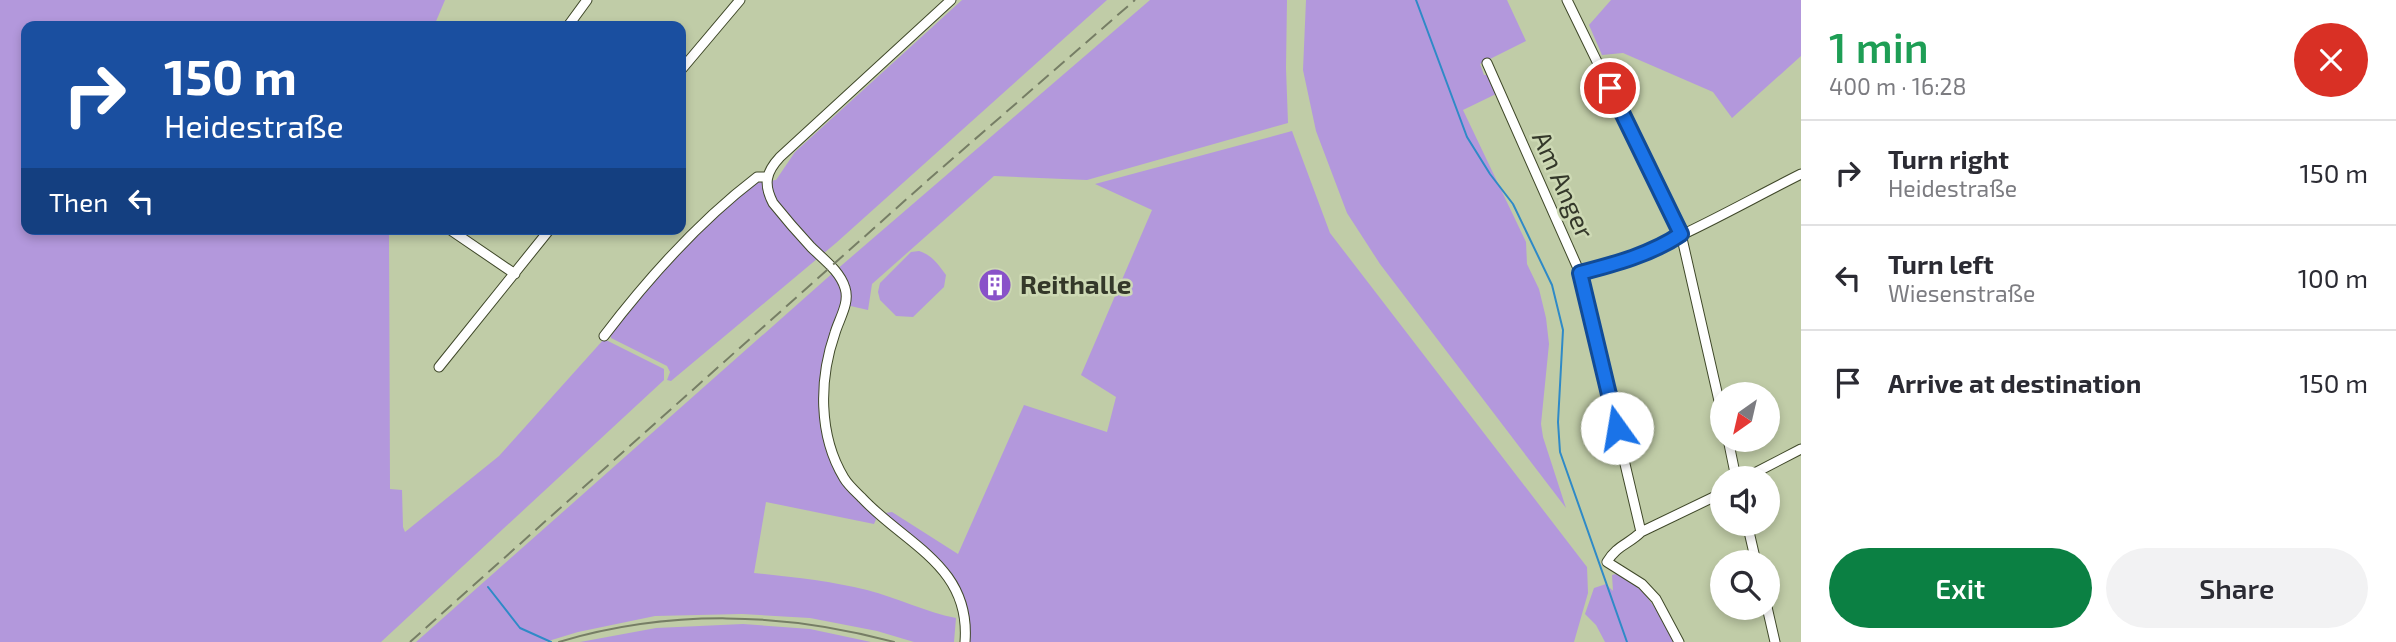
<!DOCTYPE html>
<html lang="en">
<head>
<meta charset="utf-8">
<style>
	:root { --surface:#fff; --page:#f2f2f3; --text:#2b2b33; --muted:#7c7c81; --line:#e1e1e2; --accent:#0b8043 }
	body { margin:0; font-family:"Exo 2",sans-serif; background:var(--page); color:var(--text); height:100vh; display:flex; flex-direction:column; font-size:26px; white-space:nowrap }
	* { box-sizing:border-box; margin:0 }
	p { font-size:23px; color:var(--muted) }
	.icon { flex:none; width:38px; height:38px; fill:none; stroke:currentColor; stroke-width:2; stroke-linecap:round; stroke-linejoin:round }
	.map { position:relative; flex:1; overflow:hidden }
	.side { display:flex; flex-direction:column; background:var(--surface); width:595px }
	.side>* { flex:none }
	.guide { position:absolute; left:21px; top:21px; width:665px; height:214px; border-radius:14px; box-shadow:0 4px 10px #0003; background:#1a4fa0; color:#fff; overflow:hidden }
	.needle { width:46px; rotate:214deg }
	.buttons { position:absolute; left:1710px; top:382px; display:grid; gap:14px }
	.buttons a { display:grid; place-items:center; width:70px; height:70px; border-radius:50%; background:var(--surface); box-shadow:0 4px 10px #0003; font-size:35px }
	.pin { position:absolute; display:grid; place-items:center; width:60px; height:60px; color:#fff; margin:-30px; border:4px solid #fff; border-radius:50%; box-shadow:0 2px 7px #0007 }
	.me { position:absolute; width:77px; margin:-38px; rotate:347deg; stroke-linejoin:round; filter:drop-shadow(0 0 5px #0008) }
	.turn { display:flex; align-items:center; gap:24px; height:147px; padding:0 28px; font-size:32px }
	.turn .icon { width:91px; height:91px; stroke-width:2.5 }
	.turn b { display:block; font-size:49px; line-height:60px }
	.then { display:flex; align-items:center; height:66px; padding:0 28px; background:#0003; gap:14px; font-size:26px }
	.round { display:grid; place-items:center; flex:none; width:74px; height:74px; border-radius:37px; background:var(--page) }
	.head { display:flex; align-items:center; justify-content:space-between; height:119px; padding:0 28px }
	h1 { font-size:42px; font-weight:600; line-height:52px; color:#1e9e55 }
	.cta { display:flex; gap:14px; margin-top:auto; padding:14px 28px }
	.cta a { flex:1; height:80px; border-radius:42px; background:var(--accent); color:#fff; font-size:28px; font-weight:600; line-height:80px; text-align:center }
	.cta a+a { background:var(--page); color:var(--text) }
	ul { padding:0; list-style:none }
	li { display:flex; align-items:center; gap:21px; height:105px; padding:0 28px; border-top:2px solid var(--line) }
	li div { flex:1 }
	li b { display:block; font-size:26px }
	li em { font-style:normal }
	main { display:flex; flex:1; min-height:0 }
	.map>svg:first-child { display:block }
</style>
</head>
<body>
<main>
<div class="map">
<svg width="1801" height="642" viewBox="0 0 1801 642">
	<rect width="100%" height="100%" fill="#c0cca7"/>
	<!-- green -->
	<path fill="#b398dc" d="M0 0H445L434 26H26V229H389L390 489 402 490 403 527 405 532 499 456 604 339 664 369V380L381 642H0Z
		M962 0H1107L836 243 671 381 667 380 670 372 667 366 611 338 610 332 685 243 754 183 776 180 795 152Z
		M1150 0H1287L1286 68 1288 123 1087 180 994 176 872 284 868 310 846 305 834 335 823 409 844 479 878 515 874 524 766 502 754 573C792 577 830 581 867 590 898 598 925 612 956 618L954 642H914L877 631 810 618 742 614 655 616 578 632 545 642H416L835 271Z
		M1306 0H1507L1526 41 1480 64 1484 75H1488L1496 94 1463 110 1526 242 1527 264 1539 289 1546 318 1549 344 1541 424 1543 437 1566 508 1380 264 1347 213 1316 131 1303 70Z
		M1611 0H1801V56L1732 118 1713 92 1623 53 1602 55 1589 25Z
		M1292 131 1330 233 1587 567 1588 593 1574 642H969C972 597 948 565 914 538 904 531 891 523 885 513L892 512 958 554 1024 405 1107 432 1116 397 1081 375 1152 210 1095 184Z
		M919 251C932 255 938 264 946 275L944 287 913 317 896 316 880 300 878 292 880 283 911 252Z
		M1620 573C1650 594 1657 610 1674 642H1605L1596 625 1585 614 1594 588 1606 584 1613 591 1612 575Z
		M743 624 810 629 871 642H580L656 628Z"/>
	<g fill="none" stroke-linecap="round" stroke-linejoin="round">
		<!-- stream -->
		<path stroke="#2f8ac7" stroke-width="2" d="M1416 0 1467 137 1490 174 1513 204 1552 285 1563 330 1558 422 1560 452 1627 642
			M488 587 520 628 551 642"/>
		<defs>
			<path id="minor" d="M951 0 780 157C766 172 763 184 773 203 785 218 798 233 811 247 823 259 840 271 845 288 850 303 839 319 835 333 819 379 818 435 844 478 848 485 856 492 862 498 906 545 971 566 965 642
				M1567 0 1681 234 1722 414
				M568 26 587 0
				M1487 63 1580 273 1641 532
				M681 70 740 0
				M449 229 515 274
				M1580 273C1659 253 1729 210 1801 174
				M604 336C649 277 698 222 757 177H767
				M439 367 550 229
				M1728 439 1736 478
				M1745 478 1801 449
				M1747 523 1756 562
				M1767 607 1775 642
				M1679 642 1656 599 1642 584 1607 562C1616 546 1629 544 1641 532L1722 493"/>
		</defs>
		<!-- minor casing -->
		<use href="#minor" stroke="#3f4829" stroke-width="11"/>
		<!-- minor -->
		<use href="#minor" stroke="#fff" stroke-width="9"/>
		<!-- tram -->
		<path stroke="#767e65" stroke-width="2" d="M559 642C669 609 784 612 894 642"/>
		<!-- rail -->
		<path stroke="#767e65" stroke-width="2" stroke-dasharray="14 7" stroke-linecap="butt" d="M410 642 928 180 1135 0"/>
	</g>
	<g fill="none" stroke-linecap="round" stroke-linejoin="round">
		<defs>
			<path id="route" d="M1610 88 1681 234C1652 254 1615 264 1580 273L1617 428"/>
		</defs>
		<!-- route casing -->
		<use href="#route" stroke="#114b97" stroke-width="18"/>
		<!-- route -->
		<use href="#route" stroke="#1a73e8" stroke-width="12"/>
	</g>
	<!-- icons -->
	<defs>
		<symbol id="building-disc" viewBox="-11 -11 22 22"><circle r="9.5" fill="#8952c9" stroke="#cdd9b4"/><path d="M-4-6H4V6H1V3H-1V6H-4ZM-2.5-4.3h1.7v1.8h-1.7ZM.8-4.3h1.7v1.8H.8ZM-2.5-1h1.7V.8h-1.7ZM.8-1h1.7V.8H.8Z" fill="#fff"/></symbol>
	</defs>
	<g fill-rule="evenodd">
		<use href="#building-disc" x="976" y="266" width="38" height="38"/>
	</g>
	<g text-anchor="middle" stroke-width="5" stroke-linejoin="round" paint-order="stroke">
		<!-- street labels -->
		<g font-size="26" fill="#34382a" stroke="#cdd9b4">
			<text transform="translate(1563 185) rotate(66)" y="9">Am Anger</text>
		</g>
		<!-- poi labels -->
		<g font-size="26" font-weight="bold" fill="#34382a" stroke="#cdd9b4" text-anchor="start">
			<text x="1020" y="294">Reithalle</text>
		</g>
	</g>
</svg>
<div class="buttons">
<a><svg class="needle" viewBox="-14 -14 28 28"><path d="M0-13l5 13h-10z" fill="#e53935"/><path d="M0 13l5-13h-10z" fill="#7c7c81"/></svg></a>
<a><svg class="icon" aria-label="sound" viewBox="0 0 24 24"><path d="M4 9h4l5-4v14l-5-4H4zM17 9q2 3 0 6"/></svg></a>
<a><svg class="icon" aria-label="search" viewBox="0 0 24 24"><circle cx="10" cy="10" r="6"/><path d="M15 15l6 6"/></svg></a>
</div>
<div class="pin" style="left:1610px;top:88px;background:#d93025"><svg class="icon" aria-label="arrive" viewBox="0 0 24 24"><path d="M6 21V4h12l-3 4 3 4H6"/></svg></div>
<svg class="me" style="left:1617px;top:428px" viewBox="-20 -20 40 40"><circle r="19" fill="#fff"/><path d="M0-13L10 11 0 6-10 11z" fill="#1a73e8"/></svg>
<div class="guide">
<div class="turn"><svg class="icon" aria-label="right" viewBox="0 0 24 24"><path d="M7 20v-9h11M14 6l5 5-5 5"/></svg><div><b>150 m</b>Heidestraße</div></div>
<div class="then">Then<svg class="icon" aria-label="left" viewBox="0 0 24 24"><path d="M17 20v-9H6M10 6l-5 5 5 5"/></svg></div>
</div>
</div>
<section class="side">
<div class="head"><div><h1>1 min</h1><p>400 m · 16:28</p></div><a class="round" style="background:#d93025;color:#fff"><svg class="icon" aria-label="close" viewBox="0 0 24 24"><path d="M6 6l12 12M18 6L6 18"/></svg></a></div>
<ul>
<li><svg class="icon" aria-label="right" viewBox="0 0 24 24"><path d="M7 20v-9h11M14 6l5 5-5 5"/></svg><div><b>Turn right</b><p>Heidestraße</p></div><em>150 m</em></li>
<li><svg class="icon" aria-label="left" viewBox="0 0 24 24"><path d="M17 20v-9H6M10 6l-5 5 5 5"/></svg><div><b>Turn left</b><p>Wiesenstraße</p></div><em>100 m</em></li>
<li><svg class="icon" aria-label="arrive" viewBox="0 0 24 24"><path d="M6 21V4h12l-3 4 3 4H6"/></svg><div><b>Arrive at destination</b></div><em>150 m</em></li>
</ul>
<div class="cta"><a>Exit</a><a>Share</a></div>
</section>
</main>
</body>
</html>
